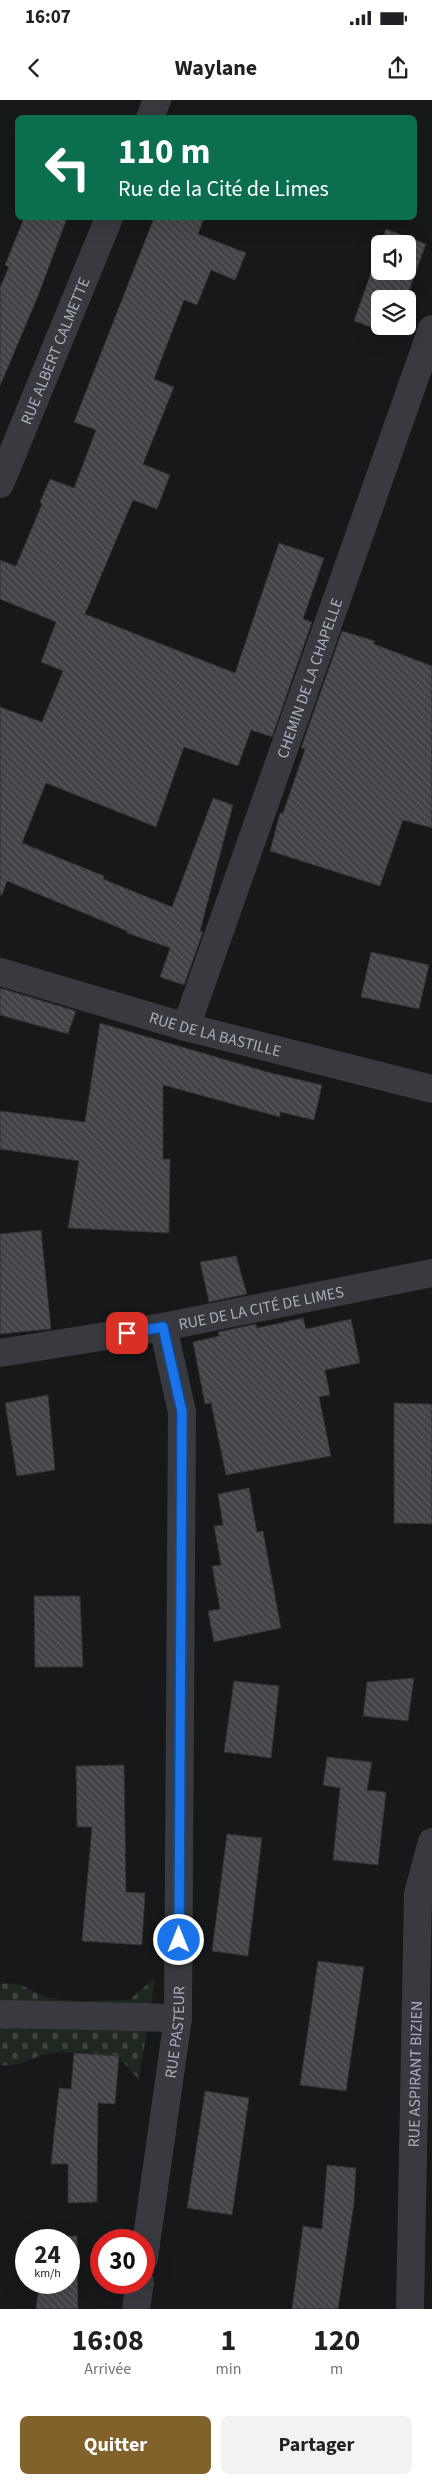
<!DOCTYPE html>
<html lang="fr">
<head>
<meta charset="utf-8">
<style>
	:root { --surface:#fff; --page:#f2f2f2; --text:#202124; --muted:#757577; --accent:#81622a }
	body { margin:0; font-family:"Source Sans 3",sans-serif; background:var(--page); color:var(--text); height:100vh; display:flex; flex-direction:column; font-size:19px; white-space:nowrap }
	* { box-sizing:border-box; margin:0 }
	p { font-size:16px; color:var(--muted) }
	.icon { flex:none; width:28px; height:28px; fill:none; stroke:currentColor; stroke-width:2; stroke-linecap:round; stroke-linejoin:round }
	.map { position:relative; height:2209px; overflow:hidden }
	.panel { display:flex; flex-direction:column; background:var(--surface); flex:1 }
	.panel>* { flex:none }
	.guide { position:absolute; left:15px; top:15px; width:402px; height:105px; border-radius:8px; box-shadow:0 5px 20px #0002; background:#0b6e4f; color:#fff; overflow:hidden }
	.controls { position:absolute; left:371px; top:135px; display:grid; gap:10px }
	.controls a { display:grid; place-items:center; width:45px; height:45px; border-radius:8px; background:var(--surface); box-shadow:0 5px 20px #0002; font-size:25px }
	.speed { position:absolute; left:15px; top:2129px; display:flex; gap:10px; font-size:25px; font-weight:700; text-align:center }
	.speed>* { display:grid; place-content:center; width:65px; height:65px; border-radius:50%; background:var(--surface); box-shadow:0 5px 20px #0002; line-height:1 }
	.speed small { font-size:12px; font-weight:400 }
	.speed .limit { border:8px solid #d22; background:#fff; color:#111 }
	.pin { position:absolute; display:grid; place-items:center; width:42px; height:42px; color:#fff; margin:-21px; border-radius:10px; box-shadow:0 2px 8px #0006 }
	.me { position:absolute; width:55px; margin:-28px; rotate:0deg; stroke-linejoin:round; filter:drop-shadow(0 0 4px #0008) }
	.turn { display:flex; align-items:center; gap:18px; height:105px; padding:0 20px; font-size:22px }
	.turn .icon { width:65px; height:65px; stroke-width:2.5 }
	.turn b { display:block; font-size:35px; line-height:42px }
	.eta { display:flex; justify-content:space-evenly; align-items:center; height:85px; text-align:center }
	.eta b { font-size:30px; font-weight:700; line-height:35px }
	.action { display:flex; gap:10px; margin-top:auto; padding:10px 20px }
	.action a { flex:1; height:58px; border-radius:8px; background:var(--accent); color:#fff; font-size:20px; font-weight:700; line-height:58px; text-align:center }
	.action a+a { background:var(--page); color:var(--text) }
	.status { display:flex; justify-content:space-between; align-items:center; height:35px; padding:0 25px; background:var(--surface); direction:ltr }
	.status svg { height:14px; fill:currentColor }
	header { display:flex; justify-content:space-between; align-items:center; height:65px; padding:0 20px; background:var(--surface); font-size:22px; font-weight:700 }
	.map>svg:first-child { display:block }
</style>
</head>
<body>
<div class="status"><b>16:07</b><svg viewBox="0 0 49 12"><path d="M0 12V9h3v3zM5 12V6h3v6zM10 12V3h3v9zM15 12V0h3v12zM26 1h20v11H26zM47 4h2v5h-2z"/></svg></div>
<header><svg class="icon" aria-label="back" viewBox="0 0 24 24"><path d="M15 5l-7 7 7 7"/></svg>Waylane<svg class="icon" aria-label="share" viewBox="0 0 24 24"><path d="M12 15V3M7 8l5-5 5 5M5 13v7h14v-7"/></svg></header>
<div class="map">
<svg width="432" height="2209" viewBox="0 0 432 2209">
	<defs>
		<pattern id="cemetery-stones" width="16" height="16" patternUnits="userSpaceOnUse" patternTransform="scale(1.25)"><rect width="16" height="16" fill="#1f2820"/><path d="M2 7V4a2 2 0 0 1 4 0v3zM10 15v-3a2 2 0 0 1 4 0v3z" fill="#3d453e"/></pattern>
		<pattern id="building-back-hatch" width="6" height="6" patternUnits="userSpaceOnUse" patternTransform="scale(1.25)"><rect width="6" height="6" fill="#414347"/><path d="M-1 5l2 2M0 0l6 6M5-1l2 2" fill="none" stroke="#5a5c5f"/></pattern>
	</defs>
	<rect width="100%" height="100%" fill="#17181a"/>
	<!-- cemetery -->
	<path fill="url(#cemetery-stones)" d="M155 1878 139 1980 118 1956C96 1954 74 1951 52 1953 33 1955 21 1968 0 1965V1884C29 1881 28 1894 51 1898 74 1903 105 1900 129 1900Z"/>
	<!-- building -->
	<path fill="url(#building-back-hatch)" stroke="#313136" d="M24 118H67L38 196 0 286V187L9 167 5 165Z
		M154 118H204L198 134 246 153 235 180 211 170 197 205 184 200 154 279 174 287 143 364 170 375 157 409 133 400 85 514 235 573 279 443 324 458 303 519 312 522 272 637 251 630 238 666 184 647 156 727 46 683 22 743 104 776 103 779 172 807 213 698 233 705 200 831 203 832 184 885 160 877 170 848 127 833V831L7 781 2 795H0V607L42 622 63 571 41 562 56 522 0 499V460L16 466 42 404 40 402 50 379 74 388 96 330 74 322Z
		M386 129 426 144 406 199H380V226H396L393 235 354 221 380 147V171H408V144H381Z
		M342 531 375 541 374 544 432 566V728L403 720 380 786 270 751 280 713H283L305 649 301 648Z
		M371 852 429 865 419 909 361 897Z
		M0 888 76 911 68 934 0 915Z
		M100 923 271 973 322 985 314 1020 280 1012V1017L163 985V1059H170L169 1133 68 1128 79 1061 0 1049V1011L85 1022Z
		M41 1130 51 1229 0 1234V1134Z
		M236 1156 247 1194 209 1202 200 1162Z
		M303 1218 306 1229 351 1219 360 1263 325 1270 330 1295 319 1297 331 1356 226 1375 211 1303 205 1304 193 1242 219 1236 218 1232 256 1224 257 1228Z
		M48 1295 55 1370 17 1376 5 1303Z
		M394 1303 432 1304V1424L394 1423Z
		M249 1388 257 1432 263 1431 281 1528 214 1542 208 1511 220 1509 212 1466 221 1465 214 1426 223 1425 218 1394Z
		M34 1496H80L83 1567H35Z
		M414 1578 408 1621 363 1616 367 1582Z
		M234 1581 279 1586 271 1658 224 1652Z
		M327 1657 372 1662 367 1690 386 1692 378 1765 333 1760 340 1688 323 1685Z
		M124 1665 126 1792 145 1793 142 1845 82 1841 92 1727H77L76 1666Z
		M227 1734 262 1738 248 1856 212 1851Z
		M318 1861 364 1867 346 1991 300 1985Z
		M74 1953 119 1956 115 2004 98 2003 97 2102 68 2103V2064H51L59 1988 71 1989Z
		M205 1991 249 1998 232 2115 187 2108Z
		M327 2065 356 2068 354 2103 338 2209H292L303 2126 322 2129Z
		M44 2136H77L78 2209H36L39 2182H69V2140H43Z"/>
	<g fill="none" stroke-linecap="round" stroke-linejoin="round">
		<!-- minor -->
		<g stroke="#383a3f" stroke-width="28">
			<path d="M150 18 157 0"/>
			<path id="s1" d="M0 384 109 118"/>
			<path id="s2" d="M0 872 186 927 432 989"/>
			<path id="s3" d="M186 927 432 229"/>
			<path id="s4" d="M0 1253 163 1227 432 1173"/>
			<path d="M0 1914 178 1918"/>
			<path id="s5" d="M144 2158 178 1918 182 1312 163 1227"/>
			<path d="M136 2209 140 2182"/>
			<path id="s6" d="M410 2209 418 1794 432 1742"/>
		</g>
	</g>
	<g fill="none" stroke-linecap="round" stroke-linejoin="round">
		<defs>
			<path id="route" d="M127 1233 163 1227 182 1312 179 1840"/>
		</defs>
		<!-- route casing -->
		<use href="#route" stroke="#114b97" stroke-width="12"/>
		<!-- route -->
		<use href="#route" stroke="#1a73e8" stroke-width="9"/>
	</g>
	<g text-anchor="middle" stroke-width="4.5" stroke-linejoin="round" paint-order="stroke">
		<!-- street labels -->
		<g font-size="16" fill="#a9afba" stroke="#121215">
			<text dy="6" stroke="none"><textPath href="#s1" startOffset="144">RUE ALBERT CALMETTE</textPath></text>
			<text dy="6" stroke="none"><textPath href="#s3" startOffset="370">CHEMIN DE LA CHAPELLE</textPath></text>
			<text dy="6" stroke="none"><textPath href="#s2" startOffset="224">RUE DE LA BASTILLE</textPath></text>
			<text dy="6" stroke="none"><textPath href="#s4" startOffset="265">RUE DE LA CITÉ DE LIMES</textPath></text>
			<text dy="6" stroke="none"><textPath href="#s5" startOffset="228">RUE PASTEUR</textPath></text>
			<text dy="6" stroke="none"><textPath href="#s6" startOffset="235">RUE ASPIRANT BIZIEN</textPath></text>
		</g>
	</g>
</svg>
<div class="controls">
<a><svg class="icon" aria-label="sound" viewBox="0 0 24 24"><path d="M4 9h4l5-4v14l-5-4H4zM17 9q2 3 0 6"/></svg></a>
<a><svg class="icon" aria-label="layers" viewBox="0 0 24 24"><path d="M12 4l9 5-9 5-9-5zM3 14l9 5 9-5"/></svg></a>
</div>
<div class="speed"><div>24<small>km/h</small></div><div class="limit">30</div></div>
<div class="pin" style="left:127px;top:1233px;background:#d93025"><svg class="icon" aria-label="arrive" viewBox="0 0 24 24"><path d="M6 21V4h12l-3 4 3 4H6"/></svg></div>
<svg class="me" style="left:179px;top:1840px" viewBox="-20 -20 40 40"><circle r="17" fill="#1a73e8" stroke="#fff" stroke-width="3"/><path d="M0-11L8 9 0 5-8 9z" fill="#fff"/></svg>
<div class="guide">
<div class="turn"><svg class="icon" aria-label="left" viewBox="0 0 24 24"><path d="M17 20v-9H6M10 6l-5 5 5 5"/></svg><div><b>110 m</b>Rue de la Cité de Limes</div></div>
</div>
</div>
<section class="panel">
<div class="eta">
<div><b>16:08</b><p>Arrivée</p></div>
<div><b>1</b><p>min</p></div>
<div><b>120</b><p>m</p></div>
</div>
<div class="action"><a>Quitter</a><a>Partager</a></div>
</section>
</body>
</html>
